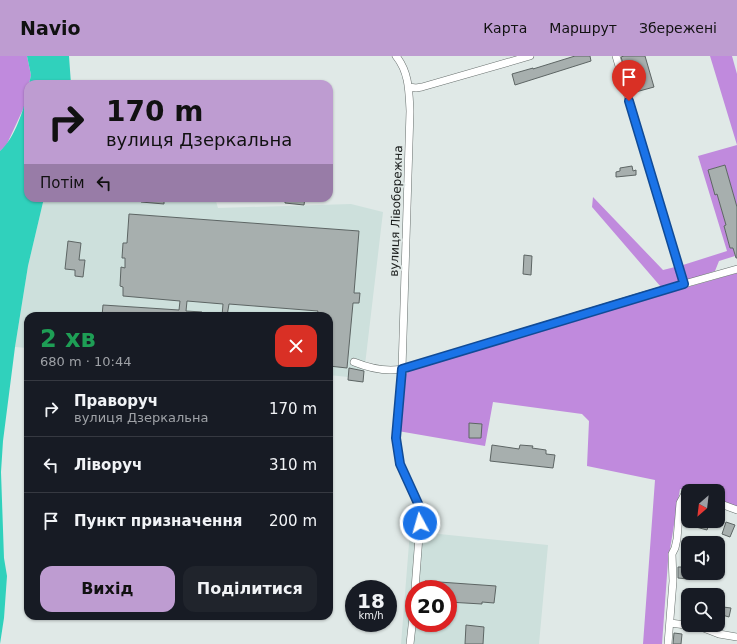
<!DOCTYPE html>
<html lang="uk">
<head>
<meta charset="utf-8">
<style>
	:root { --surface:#171b24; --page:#20242c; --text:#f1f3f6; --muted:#9ea1a6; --line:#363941; --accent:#be9cd1 }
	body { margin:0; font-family:"DejaVu Sans",sans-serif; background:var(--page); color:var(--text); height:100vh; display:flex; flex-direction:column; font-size:15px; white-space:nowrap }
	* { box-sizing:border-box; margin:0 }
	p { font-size:13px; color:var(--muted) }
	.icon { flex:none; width:22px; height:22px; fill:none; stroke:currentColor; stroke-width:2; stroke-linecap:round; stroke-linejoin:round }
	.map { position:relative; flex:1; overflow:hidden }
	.details { position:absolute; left:24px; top:256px; width:309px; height:308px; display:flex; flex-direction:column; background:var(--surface); border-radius:12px; box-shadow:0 1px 3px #0004 }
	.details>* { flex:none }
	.hud { position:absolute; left:24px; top:24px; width:309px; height:122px; border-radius:12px; box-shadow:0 1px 3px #0004; background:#be9cd1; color:#111; overflow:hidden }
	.needle { width:26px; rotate:208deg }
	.fabs { position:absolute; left:681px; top:428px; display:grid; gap:8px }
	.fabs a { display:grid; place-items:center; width:44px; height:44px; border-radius:8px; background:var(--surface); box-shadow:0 1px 3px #0004; font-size:20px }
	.speed { position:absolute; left:345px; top:524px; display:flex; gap:8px; font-size:20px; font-weight:700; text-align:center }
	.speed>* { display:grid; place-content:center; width:52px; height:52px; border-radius:50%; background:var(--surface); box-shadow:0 1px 3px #0004; line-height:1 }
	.speed small { font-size:10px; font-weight:400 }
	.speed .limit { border:6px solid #d22; background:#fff; color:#111 }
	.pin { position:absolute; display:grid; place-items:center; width:34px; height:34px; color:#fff; margin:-41px -17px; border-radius:50% 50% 50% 0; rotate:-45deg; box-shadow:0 0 4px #0007 }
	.pin .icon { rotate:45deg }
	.me { position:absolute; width:44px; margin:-22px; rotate:354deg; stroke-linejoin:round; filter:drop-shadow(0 0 3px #0008) }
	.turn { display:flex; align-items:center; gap:14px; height:84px; padding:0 16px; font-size:18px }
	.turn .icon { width:52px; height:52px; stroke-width:2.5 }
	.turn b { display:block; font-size:28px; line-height:34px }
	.then { display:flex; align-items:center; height:38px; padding:0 16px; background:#0003; gap:8px; font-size:15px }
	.round { display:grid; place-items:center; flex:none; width:42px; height:42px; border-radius:12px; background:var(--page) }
	.overview { display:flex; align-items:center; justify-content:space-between; height:68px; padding:0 16px }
	h1 { font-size:24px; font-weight:700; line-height:30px; color:#1e9e55 }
	.action { display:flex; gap:8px; margin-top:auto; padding:8px 16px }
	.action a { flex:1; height:46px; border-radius:12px; background:var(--accent); color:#111; font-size:16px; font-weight:700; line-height:46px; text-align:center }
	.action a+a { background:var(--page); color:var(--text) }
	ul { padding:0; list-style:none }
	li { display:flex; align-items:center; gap:12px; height:56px; padding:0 16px; border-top:1px solid var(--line) }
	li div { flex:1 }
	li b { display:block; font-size:15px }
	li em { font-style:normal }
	header { display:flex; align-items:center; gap:24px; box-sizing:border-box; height:56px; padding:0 20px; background:var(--accent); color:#111 }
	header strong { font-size:19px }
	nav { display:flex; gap:22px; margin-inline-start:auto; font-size:14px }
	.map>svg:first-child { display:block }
</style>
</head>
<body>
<header>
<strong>Navio</strong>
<nav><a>Карта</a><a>Маршрут</a><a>Збережені</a></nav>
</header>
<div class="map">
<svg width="737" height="588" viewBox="0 0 737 588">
	<rect width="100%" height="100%" fill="#e0e9e7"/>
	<!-- built -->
	<path fill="#cde0dc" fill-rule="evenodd" d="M44 142H215L218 152 351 148 383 156 363 326 348 324V321L329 319V260H28V292L15 291 28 210Z
		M410 475 548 489 539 588H401ZM414 533H448V567H414Z"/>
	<!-- forest -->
	<path fill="#c08add" d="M0 0H27L31 19 29 28H28L25 49 6 90 0 95Z
		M710 0H732L737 18V151L725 109 708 114 715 138H717L726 169 724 170 730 192H733L735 200 719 205 715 215 687 224 683 209 727 195 698 100 737 89Z
		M593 141 663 214 675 211 679 226 661 231 592 151Z
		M737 217V451L718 444V435H693L687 433H680L668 505 662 588H643L655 424 587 410 589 365 582 358 493 346 485 390 398 375 404 322 406 318 409 315 646 243Z"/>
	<!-- water -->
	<path fill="#30d1bc" d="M27 0H69L71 28H29L31 19Z
		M28 34V142H44L28 210 15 291 3 385 1 416 4 502 7 520 4 562 0 588V95C15 82 24 53 28 34Z"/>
	<!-- building -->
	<path fill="#a7afae" stroke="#5d6564" d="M575 0H590L591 5 515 29 512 18 533 12V13Z
		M624 0H645L654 31 632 37 621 1Z
		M725 109 737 151V202H736L733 192H730L724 170 726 169 717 138 715 139 708 114Z
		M632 110 633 115 636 114V119L616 121V116L620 115V112Z
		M141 142H164V148L141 146Z
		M285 142H305L304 149 285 147Z
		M129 158 359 175 354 237H360L359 247H353L347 312 329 310V259L317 258 318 255 229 248 227 260H222L223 248 187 245 186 255 202 256V260H102L103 249 179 254 180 245 123 240V231L120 230 121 211 125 212V202H122L123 187H127Z
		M68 185 81 187 79 204H85L83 221 75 220V214L65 213Z
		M524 199 532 200 531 219 523 218Z
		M349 312 364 315 363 326 348 324Z
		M469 367 482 368 481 382H469Z
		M492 389 519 393 520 389 533 390 532 392 546 394V398L555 399 553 412 490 405Z
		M687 450H688V466L684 465Z
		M698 465H710L707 474 696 471Z
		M726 466 735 469 730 481 722 478Z
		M678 511H688V523L678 522Z
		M425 525 496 530 494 547 482 546V548L448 546V533H425Z
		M723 551 731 552 729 561 722 559Z
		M466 569 484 571 483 588H465Z
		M674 577 682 578 681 588H673Z"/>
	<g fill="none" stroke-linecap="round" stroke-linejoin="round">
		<defs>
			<path id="minor" d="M396 0C409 16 409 35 410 55L402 313 396 382 400 408 421 454 415 533
				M616 0 684 228
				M409 31 416 32 422 31 530 0
				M354 306C369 312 386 316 402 313L645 239 737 213
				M718 447 737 454
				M670 567 701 571 719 578 737 581
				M410 588 414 552
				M668 588 673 525 672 498 675 492 677 483 680 447 687 434 689 435"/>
		</defs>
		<!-- minor casing -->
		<use href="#minor" stroke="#676f6d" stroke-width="8"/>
		<!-- minor -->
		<use href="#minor" stroke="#fff" stroke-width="7"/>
	</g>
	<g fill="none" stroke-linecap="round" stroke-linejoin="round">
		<defs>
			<path id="route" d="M420 467 421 454 400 408 396 382 402 313 684 228 629 45"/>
		</defs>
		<!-- route casing -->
		<use href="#route" stroke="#114b97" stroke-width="10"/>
		<!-- route -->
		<use href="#route" stroke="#1a73e8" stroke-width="7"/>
	</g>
	<g text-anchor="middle" stroke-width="4" stroke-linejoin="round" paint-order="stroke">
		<!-- street labels -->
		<g font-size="12" fill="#1a1d1c" stroke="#e0e9e7">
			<text transform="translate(396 155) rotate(-88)" y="4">вулиця Лівобережна</text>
		</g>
	</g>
</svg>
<div class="fabs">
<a><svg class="needle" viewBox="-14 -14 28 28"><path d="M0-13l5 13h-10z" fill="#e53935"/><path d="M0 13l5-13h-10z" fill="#9ea1a6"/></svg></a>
<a><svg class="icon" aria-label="sound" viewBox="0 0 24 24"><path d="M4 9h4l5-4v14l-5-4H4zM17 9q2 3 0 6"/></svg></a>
<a><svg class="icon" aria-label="search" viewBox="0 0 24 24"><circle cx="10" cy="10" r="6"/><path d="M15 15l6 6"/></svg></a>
</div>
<div class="speed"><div>18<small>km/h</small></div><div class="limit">20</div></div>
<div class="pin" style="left:629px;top:45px;background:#d93025"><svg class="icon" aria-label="arrive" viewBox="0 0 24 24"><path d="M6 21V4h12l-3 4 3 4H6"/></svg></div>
<svg class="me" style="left:420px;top:467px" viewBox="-20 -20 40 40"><circle r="17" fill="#1a73e8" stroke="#fff" stroke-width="3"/><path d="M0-11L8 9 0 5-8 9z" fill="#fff"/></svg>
<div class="hud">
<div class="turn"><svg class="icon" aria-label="right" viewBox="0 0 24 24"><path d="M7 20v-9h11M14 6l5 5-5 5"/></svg><div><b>170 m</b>вулиця Дзеркальна</div></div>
<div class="then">Потім<svg class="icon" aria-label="left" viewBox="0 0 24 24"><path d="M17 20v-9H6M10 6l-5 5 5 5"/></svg></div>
</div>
<section class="details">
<div class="overview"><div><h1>2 хв</h1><p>680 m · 10:44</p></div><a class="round" style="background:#d93025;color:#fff"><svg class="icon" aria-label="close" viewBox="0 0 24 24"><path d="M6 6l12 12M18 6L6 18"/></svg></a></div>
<ul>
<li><svg class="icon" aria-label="right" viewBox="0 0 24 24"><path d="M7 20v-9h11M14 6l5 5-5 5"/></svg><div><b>Праворуч</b><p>вулиця Дзеркальна</p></div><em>170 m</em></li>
<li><svg class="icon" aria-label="left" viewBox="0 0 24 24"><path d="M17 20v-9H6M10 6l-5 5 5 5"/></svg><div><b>Ліворуч</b></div><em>310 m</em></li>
<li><svg class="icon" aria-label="arrive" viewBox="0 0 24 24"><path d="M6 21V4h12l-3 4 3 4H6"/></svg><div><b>Пункт призначення</b></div><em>200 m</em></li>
</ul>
<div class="action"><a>Вихід</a><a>Поділитися</a></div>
</section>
</div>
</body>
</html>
